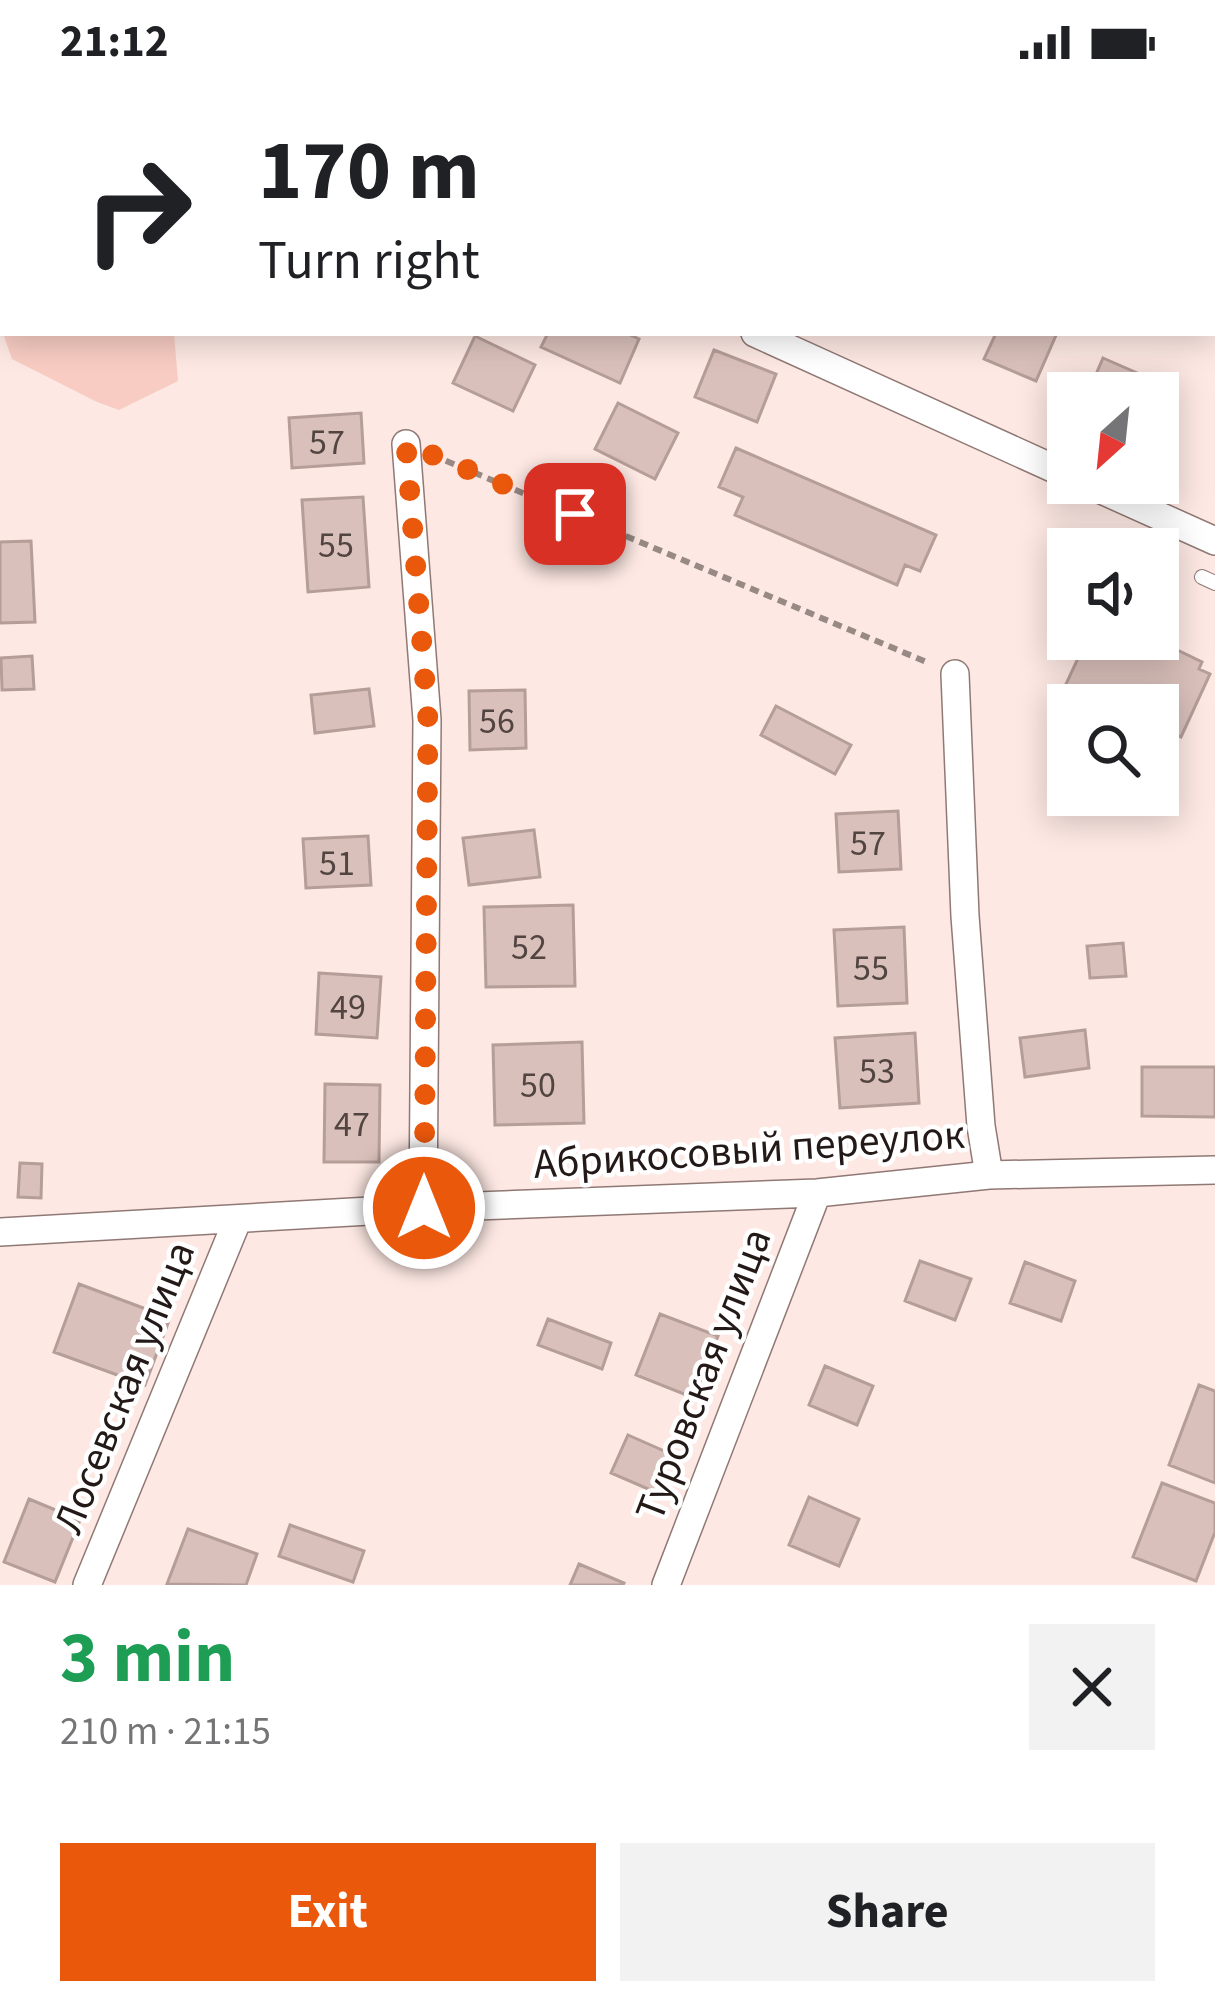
<!DOCTYPE html>
<html lang="en">
<head>
<meta charset="utf-8">
<style>
	:root { --surface:#fff; --page:#f2f2f2; --text:#202124; --muted:#757577; --accent:#ea580c }
	body { margin:0; font-family:"Source Sans 3",sans-serif; background:var(--page); color:var(--text); height:100vh; display:flex; flex-direction:column; font-size:45px; white-space:nowrap }
	* { box-sizing:border-box; margin:0 }
	p { font-size:39px; color:var(--muted) }
	.icon { flex:none; width:66px; height:66px; fill:none; stroke:currentColor; stroke-width:2; stroke-linecap:round; stroke-linejoin:round }
	.map { position:relative; height:1501px; overflow:hidden }
	.details { display:flex; flex-direction:column; background:var(--surface); flex:1 }
	.details>* { flex:none }
	.hud { position:absolute; left:0px; top:0px; width:1215px; height:252px; box-shadow:0 6px 30px #0003; background:#fff; color:var(--text); overflow:hidden }
	.needle { width:78px; rotate:207deg }
	.tools { position:absolute; left:1047px; top:288px; display:grid; gap:24px }
	.tools a { display:grid; place-items:center; width:132px; height:132px; border-radius:0px; background:var(--surface); box-shadow:0 6px 30px #0003; font-size:60px }
	.pin { position:absolute; display:grid; place-items:center; width:102px; height:102px; color:#fff; margin:-51px; border-radius:24px; box-shadow:0 6px 18px #0006 }
	.me { position:absolute; width:132px; margin:-66px; rotate:0deg; stroke-linejoin:round; filter:drop-shadow(0 0 9px #0008) }
	.turn { display:flex; align-items:center; gap:42px; height:252px; padding:0 60px; font-size:54px }
	.turn .icon { width:156px; height:156px; stroke-width:2.5 }
	.turn b { display:block; font-size:84px; line-height:102px }
	.round { display:grid; place-items:center; flex:none; width:126px; height:126px; border-radius:0px; background:var(--page) }
	.overview { display:flex; align-items:center; justify-content:space-between; height:204px; padding:0 60px }
	h1 { font-size:72px; font-weight:700; line-height:90px; color:#1e9e55 }
	.button { display:flex; gap:24px; margin-top:auto; padding:24px 60px }
	.button a { flex:1; height:138px; border-radius:0px; background:var(--accent); color:#fff; font-size:48px; font-weight:700; line-height:138px; text-align:center }
	.button a+a { background:var(--page); color:var(--text) }
	.status { display:flex; justify-content:space-between; align-items:center; height:84px; padding:0 60px; background:var(--surface); direction:ltr }
	.status svg { height:33px; fill:currentColor }
	.map>svg:first-child { display:block }
</style>
</head>
<body>
<div class="status"><b>21:12</b><svg viewBox="0 0 49 12"><path d="M0 12V9h3v3zM5 12V6h3v6zM10 12V3h3v9zM15 12V0h3v12zM26 1h20v11H26zM47 4h2v5h-2z"/></svg></div>
<div class="map">
<svg width="1215" height="1501" viewBox="0 0 1215 1501">
	<rect width="100%" height="100%" fill="#fde8e3"/>
	<!-- green -->
	<path fill="#f8ccc2" d="M3 249H174L178 297 119 326 97 318 12 275Z"/>
	<!-- building -->
	<path fill="#dac0bb" stroke="#b59d98" stroke-width="3" d="M548 249H626L639 255 620 299 541 263Z
		M996 249H1057L1036 297 984 275Z
		M475 252 535 281 513 327 453 299Z
		M714 266 776 290 757 338 695 313Z
		M1103 274 1160 299 1156 309H1088Z
		M618 319 678 349 655 395 595 365Z
		M361 329 364 379 292 384 289 334Z
		M736 364 936 451 920 487 905 481 897 501 735 431 743 413 719 403Z
		M363 413 369 503 308 508 302 416Z
		M31 457 35 538 0 539V458Z
		M1087 555H1129L1163 572 1167 561 1202 578 1199 585 1210 590 1181 653 1158 643V621H1112L1066 600Z
		M32 572 34 605 2 606 1 574Z
		M369 605 374 642 315 649 311 611Z
		M525 606 526 664 470 666 469 607Z
		M776 622 851 661 835 690 761 651Z
		M898 727 901 785 839 788 836 730Z
		M534 746 540 793 469 801 463 754Z
		M368 752 371 801 306 804 303 755Z
		M573 821 575 902 486 903 484 823Z
		M904 843 907 919 838 922 834 846Z
		M1123 859 1126 892 1090 894 1087 862Z
		M319 889 381 893 377 954 316 950Z
		M1085 946 1089 984 1025 993 1020 954Z
		M915 949 919 1019 840 1024 835 954Z
		M582 958 584 1039 495 1041 493 961Z
		M1142 983H1215V1033L1142 1032Z
		M325 1000 380 1001 379 1078H324Z
		M20 1079 42 1080 41 1114 18 1113Z
		M920 1177 971 1195 955 1236 905 1217Z
		M1025 1178 1075 1197 1061 1237 1010 1219Z
		M79 1200 170 1234 145 1301 54 1268Z
		M660 1230 718 1252 694 1314 636 1291Z
		M548 1235 611 1259 602 1285 538 1261Z
		M825 1282 873 1302 857 1341 809 1321Z
		M1199 1301 1215 1307V1399L1169 1381Z
		M628 1351 671 1370 655 1408 611 1389Z
		M1162 1399 1215 1419V1448L1196 1497 1133 1473Z
		M809 1413 859 1435 839 1482 789 1461Z
		M29 1415 80 1436 55 1498 4 1478Z
		M290 1441 364 1467 353 1498 279 1472Z
		M188 1445 257 1470 246 1501 167 1500Z
		M579 1480 624 1499 623 1501H570Z"/>
	<g fill="none" stroke-linecap="round" stroke-linejoin="round">
		<defs>
			<path id="service" d="M1202 493 1215 499"/>
			<path id="minor" d="M189 0 196 3
				M755 249 1068 391
				M406 360 427 636 423 1124
				M1086 399 1215 457
				M955 590 965 832 981 1042 989 1091
				M0 1148 423 1124 817 1109 989 1091 1215 1086
				M87 1501 237 1137
				M666 1501 817 1109"/>
		</defs>
		<!-- service casing -->
		<use href="#service" stroke="#907974" stroke-width="16"/>
		<!-- minor casing -->
		<use href="#minor" stroke="#907974" stroke-width="30"/>
		<!-- path -->
		<path stroke="#988985" stroke-width="6" stroke-dasharray="9 6" stroke-linecap="butt" d="M432 371 929 579"/>
		<!-- service -->
		<use href="#service" stroke="#fff" stroke-width="14"/>
		<!-- minor -->
		<use href="#minor" stroke="#fff" stroke-width="27"/>
	</g>
	<g fill="none" stroke-linecap="round" stroke-linejoin="round">
		<!-- route -->
		<path stroke="#ea580c" stroke-width="21" stroke-dasharray="0 37.8" d="M424 1124 428 636 406 360 575 430"/>
	</g>
	<g text-anchor="middle" stroke-width="9" stroke-linejoin="round" paint-order="stroke">
		<!-- number labels -->
		<g font-size="36" fill="#514441">
			<text x="327" y="370">57</text>
			<text x="336" y="473">55</text>
			<text x="497" y="649">56</text>
			<text x="868" y="771">57</text>
			<text x="337" y="791">51</text>
			<text x="529" y="875">52</text>
			<text x="871" y="896">55</text>
			<text x="348" y="935">49</text>
			<text x="877" y="999">53</text>
			<text x="538" y="1013">50</text>
			<text x="352" y="1052">47</text>
		</g>
		<!-- street labels -->
		<g font-size="42" fill="#231a18" stroke="#fff">
			<text transform="translate(749 1064) rotate(-4)" y="15">Абрикосовый переулок</text>
			<text transform="translate(702 1290) rotate(-69)" y="15">Туровская улица</text>
			<text transform="translate(123 1303) rotate(-68)" y="15">Лосевская улица</text>
		</g>
	</g>
</svg>
<div class="tools">
<a><svg class="needle" viewBox="-14 -14 28 28"><path d="M0-13l5 13h-10z" fill="#e53935"/><path d="M0 13l5-13h-10z" fill="#757577"/></svg></a>
<a><svg class="icon" aria-label="sound" viewBox="0 0 24 24"><path d="M4 9h4l5-4v14l-5-4H4zM17 9q2 3 0 6"/></svg></a>
<a><svg class="icon" aria-label="search" viewBox="0 0 24 24"><circle cx="10" cy="10" r="6"/><path d="M15 15l6 6"/></svg></a>
</div>
<div class="pin" style="left:575px;top:430px;background:#d93025"><svg class="icon" aria-label="arrive" viewBox="0 0 24 24"><path d="M6 21V4h12l-3 4 3 4H6"/></svg></div>
<svg class="me" style="left:424px;top:1124px" viewBox="-20 -20 40 40"><circle r="17" fill="#ea580c" stroke="#fff" stroke-width="3"/><path d="M0-11L8 9 0 5-8 9z" fill="#fff"/></svg>
<div class="hud">
<div class="turn"><svg class="icon" aria-label="right" viewBox="0 0 24 24"><path d="M7 20v-9h11M14 6l5 5-5 5"/></svg><div><b>170 m</b>Turn right</div></div>
</div>
</div>
<section class="details">
<div class="overview"><div><h1>3 min</h1><p>210 m · 21:15</p></div><a class="round"><svg class="icon" aria-label="close" viewBox="0 0 24 24"><path d="M6 6l12 12M18 6L6 18"/></svg></a></div>
<div class="button"><a>Exit</a><a>Share</a></div>
</section>
</body>
</html>
